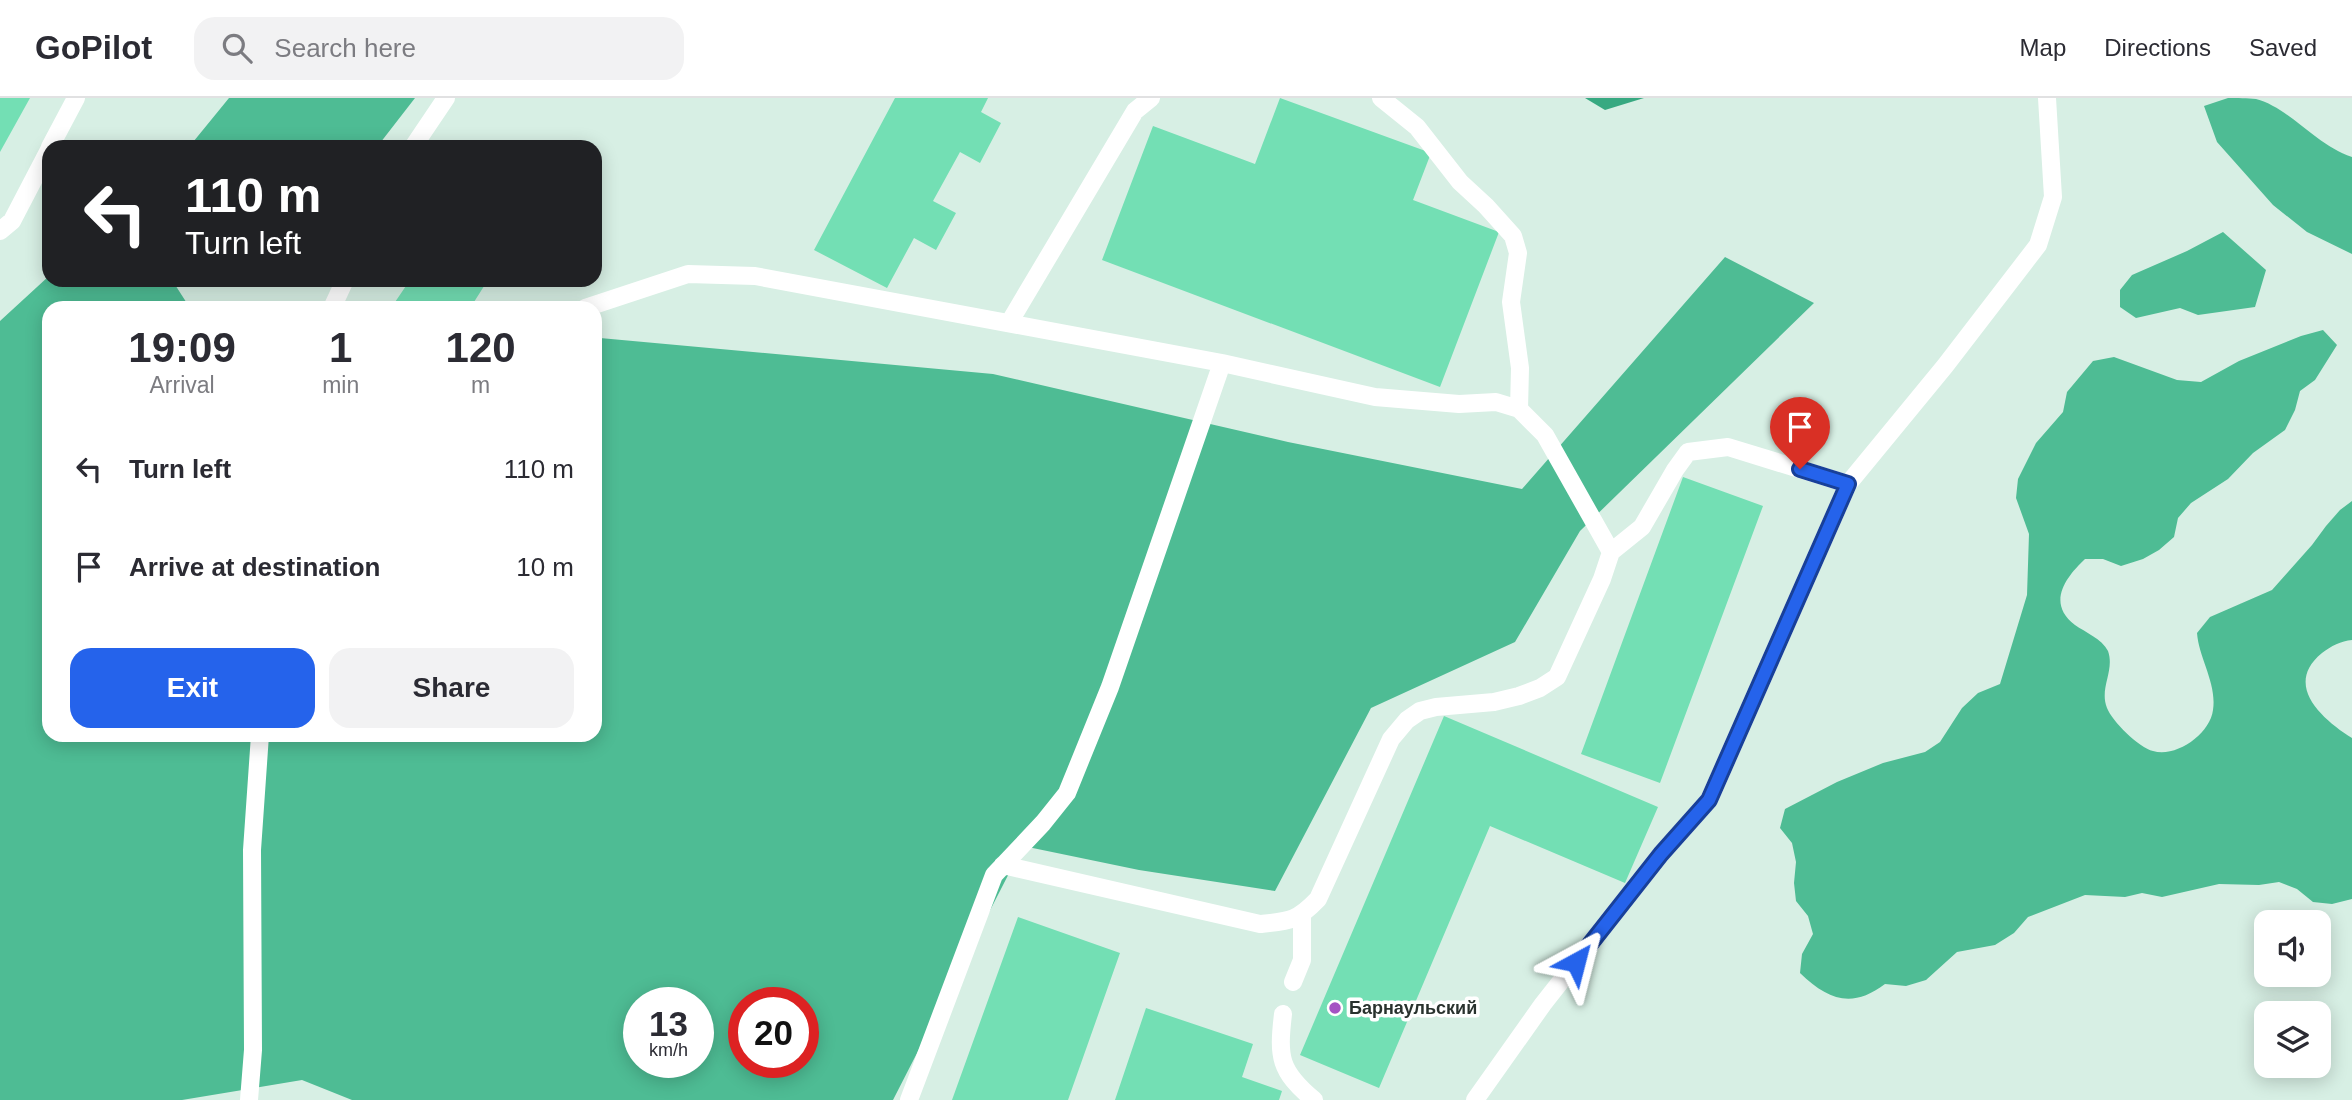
<!DOCTYPE html>
<html lang="en">
<head>
<meta charset="utf-8">
<style>
	:root { --surface:#fff; --page:#f2f2f3; --text:#2b2b33; --muted:#7c7c81; --line:#e1e1e2; --accent:#2563eb }
	body { margin:0; font-family:Helvetica,sans-serif; background:var(--page); color:var(--text); height:100vh; display:flex; flex-direction:column; font-size:26px; white-space:nowrap }
	* { box-sizing:border-box; margin:0 }
	p { font-size:23px; color:var(--muted) }
	.icon { flex:none; width:38px; height:38px; fill:none; stroke:currentColor; stroke-width:2; stroke-linecap:round; stroke-linejoin:round }
	.map { position:relative; flex:1; overflow:hidden }
	.sheet { position:absolute; left:42px; top:203px; width:560px; height:441px; display:flex; flex-direction:column; background:var(--surface); border-radius:21px; box-shadow:0 4px 18px #0003 }
	.sheet>* { flex:none }
	.top-card { position:absolute; left:42px; top:42px; width:560px; height:147px; border-radius:21px; box-shadow:0 4px 18px #0003; background:#202124; color:#fff; overflow:hidden }
	.fabs { position:absolute; left:2254px; top:812px; display:grid; gap:14px }
	.fabs a { display:grid; place-items:center; width:77px; height:77px; border-radius:14px; background:var(--surface); box-shadow:0 4px 18px #0003; font-size:35px }
	.speed { position:absolute; left:623px; top:889px; display:flex; gap:14px; font-size:35px; font-weight:700; text-align:center }
	.speed>* { display:grid; place-content:center; width:91px; height:91px; border-radius:50%; background:var(--surface); box-shadow:0 4px 18px #0003; line-height:1 }
	.speed small { font-size:18px; font-weight:400 }
	.speed .limit { border:10px solid #d22; background:#fff; color:#111 }
	.pin { position:absolute; display:grid; place-items:center; width:60px; height:60px; color:#fff; margin:-72px -30px; border-radius:50% 50% 50% 0; rotate:-45deg; box-shadow:0 0 7px #0007 }
	.pin .icon { rotate:45deg }
	.me { position:absolute; width:77px; margin:-38px; rotate:38deg; stroke-linejoin:round; filter:drop-shadow(0 0 5px #0008) }
	.turn { display:flex; align-items:center; gap:24px; height:147px; padding:0 28px; font-size:32px }
	.turn .icon { width:91px; height:91px; stroke-width:2.5 }
	.turn b { display:block; font-size:49px; line-height:60px }
	.eta { display:flex; justify-content:space-evenly; align-items:center; height:119px; text-align:center }
	.eta b { font-size:42px; font-weight:700; line-height:49px }
	.action { display:flex; gap:14px; margin-top:auto; padding:14px 28px }
	.action a { flex:1; height:80px; border-radius:21px; background:var(--accent); color:#fff; font-size:28px; font-weight:700; line-height:80px; text-align:center }
	.action a+a { background:var(--page); color:var(--text) }
	ul { padding:0; list-style:none }
	li { display:flex; align-items:center; gap:21px; height:98px; padding:0 28px }
	li div { flex:1 }
	li b { display:block; font-size:26px }
	li em { font-style:normal }
	header { display:flex; align-items:center; gap:42px; box-sizing:border-box; height:98px; padding:0 35px; background:var(--surface); border-bottom:2px solid var(--line) }
	header strong { font-size:33px }
	nav { display:flex; gap:38px; margin-inline-start:auto; font-size:24px }
	.search { width:490px; height:63px; background:var(--page); display:flex; align-items:center; gap:18px; box-sizing:border-box; padding:0 24px; border-radius:21px; color:var(--muted); font-size:26px }
	.map>svg:first-child { display:block }
</style>
</head>
<body>
<header>
<strong>GoPilot</strong>
<div class="search"><svg class="icon" aria-label="search" viewBox="0 0 24 24"><circle cx="10" cy="10" r="6"/><path d="M15 15l6 6"/></svg>Search here</div>
<nav><a>Map</a><a>Directions</a><a>Saved</a></nav>
</header>
<div class="map">
<svg width="2352" height="1002" viewBox="0 0 2352 1002">
	<rect width="100%" height="100%" fill="#d7efe4"/>
	<!-- forest -->
	<path fill="#4ebc94" fill-rule="evenodd" d="M229 0H415L377 49H189Z
		M2228 0C2237 0 2248 0 2256 1 2290 10 2314 46 2352 59V156L2307 134 2273 107 2217 44 2204 8Z
		M2223 134 2266 172 2255 209 2198 217 2180 210 2136 220 2120 209V192L2132 177 2187 153Z
		M1725 159 1814 205 1580 433 1515 544 1371 610 1275 793 1139 772 1023 748 893 1002H352L302 982 182 1002H0V223L49 178V182H172L190 210H49V637H595V246L600 240 993 276 1288 344 1522 391ZM639 905H698V964H639ZM744 905H803V964H744Z
		M2323 232 2337 247 2315 282 2300 293 2295 312 2285 332 2253 355 2228 381 2191 405 2178 420 2174 439 2159 452 2143 461 2121 468 2103 461H2085C2066 479 2046 505 2075 527 2085 534 2102 541 2108 553 2115 573 2099 590 2107 610 2112 623 2139 650 2153 653 2176 660 2210 636 2213 612 2217 585 2199 561 2197 535L2210 519 2272 492 2312 447 2326 428 2340 412 2352 403V542C2341 543 2331 548 2322 555 2283 587 2322 621 2352 640V801L2332 806 2313 804 2297 791 2279 784 2259 787 2219 786 2162 799 2142 795 2125 799 2085 797 2028 819 2014 835 1995 847 1957 854 1926 882 1906 888 1885 886C1852 911 1828 902 1800 875L1802 856 1813 836 1808 818 1796 803 1794 785 1796 764 1792 745 1780 730 1785 711 1837 684 1883 665 1925 654 1940 644 1962 610 1978 595 2000 586 2027 497 2029 436 2016 400 2018 381 2036 345 2063 314 2067 294 2093 263 2114 259 2177 282 2201 284 2239 263 2301 238Z"/>
	<!-- water -->
	<path fill="#37a981" d="M1585 0H1644L1605 12Z"/>
	<!-- building -->
	<path fill="#73dfb4" d="M0 0H30L0 54Z
		M895 0H988L981 14 1001 25 980 65 960 54 933 103 956 115 936 152 914 140 887 190 814 152Z
		M1280 0 1431 55 1413 102 1499 134 1440 289 1102 162 1153 28 1255 66Z
		M410 182H482L486 185 474 204 483 210H391Z
		M1683 379 1763 408 1660 685 1581 656Z
		M1444 618 1658 709 1625 785 1490 728 1379 990 1300 957Z
		M1018 819 1120 855 1068 1002H952Z
		M1146 910 1253 946 1242 979 1282 993 1279 1002H1115Z"/>
	<g fill="none" stroke-linecap="round" stroke-linejoin="round">
		<!-- lane -->
		<path stroke="#fff" stroke-width="18" d="M1381 0 1417 29 1460 84 1486 108 1513 138 1518 155 1511 204 1520 270 1519 311
			M50 49 76 0
			M413 49 446 0
			M0 133 12 123 49 52
			M332 210 345 182
			M585 210 688 176 755 178 1222 265 1375 299 1459 306 1496 304 1519 311 1545 337 1611 454 1602 481 1557 579 1540 590 1519 598 1494 604 1436 609 1420 613 1407 622 1391 641 1318 801C1297 823 1290 823 1260 826L1003 767
			M1009 225 1135 13 1151 0
			M1611 454 1642 429 1675 372 1688 354 1728 349 1848 386
			M1293 884 1302 862V817
			M1283 916C1278 959 1279 973 1314 1002
			M249 1002 253 952 252 752 260 637
			M909 1002 994 777 1043 725 1067 695 1110 589 1222 265
			M1475 1002 1543 906 1661 756 1709 702 1848 386 1945 268 2038 147 2053 99 2047 0"/>
	</g>
	<g fill="none" stroke-linecap="round" stroke-linejoin="round">
		<defs>
			<path id="route" d="M1576 864 1661 756 1709 702 1848 386 1800 371"/>
		</defs>
		<!-- route casing -->
		<use href="#route" stroke="#184099" stroke-width="18"/>
		<!-- route -->
		<use href="#route" stroke="#2563eb" stroke-width="12"/>
	</g>
	<!-- markers -->
	<circle fill="#a453c3" stroke="#fff" stroke-width="2.5" cx="1335" cy="910" r="7"/>
	<g text-anchor="middle" stroke-width="7" stroke-linejoin="round" paint-order="stroke">
		<!-- poi labels -->
		<g font-size="18" font-weight="bold" fill="#29322e" stroke="#fff" text-anchor="start">
			<text x="1349" y="916">Барнаульский</text>
		</g>
	</g>
</svg>
<div class="fabs">
<a><svg class="icon" aria-label="sound" viewBox="0 0 24 24"><path d="M4 9h4l5-4v14l-5-4H4zM17 9q2 3 0 6"/></svg></a>
<a><svg class="icon" aria-label="layers" viewBox="0 0 24 24"><path d="M12 4l9 5-9 5-9-5zM3 14l9 5 9-5"/></svg></a>
</div>
<div class="speed"><div>13<small>km/h</small></div><div class="limit">20</div></div>
<div class="pin" style="left:1800px;top:371px;background:#d93025"><svg class="icon" aria-label="arrive" viewBox="0 0 24 24"><path d="M6 21V4h12l-3 4 3 4H6"/></svg></div>
<svg class="me" style="left:1576px;top:864px" viewBox="-20 -20 40 40"><path d="M0-17L14 15 0 8-14 15z" fill="#2563eb" stroke="#fff" stroke-width="4"/></svg>
<div class="top-card">
<div class="turn"><svg class="icon" aria-label="left" viewBox="0 0 24 24"><path d="M17 20v-9H6M10 6l-5 5 5 5"/></svg><div><b>110 m</b>Turn left</div></div>
</div>
<section class="sheet">
<div class="eta">
<div><b>19:09</b><p>Arrival</p></div>
<div><b>1</b><p>min</p></div>
<div><b>120</b><p>m</p></div>
</div>
<ul>
<li><svg class="icon" aria-label="left" viewBox="0 0 24 24"><path d="M17 20v-9H6M10 6l-5 5 5 5"/></svg><div><b>Turn left</b></div><em>110 m</em></li>
<li><svg class="icon" aria-label="arrive" viewBox="0 0 24 24"><path d="M6 21V4h12l-3 4 3 4H6"/></svg><div><b>Arrive at destination</b></div><em>10 m</em></li>
</ul>
<div class="action"><a>Exit</a><a>Share</a></div>
</section>
</div>
</body>
</html>
